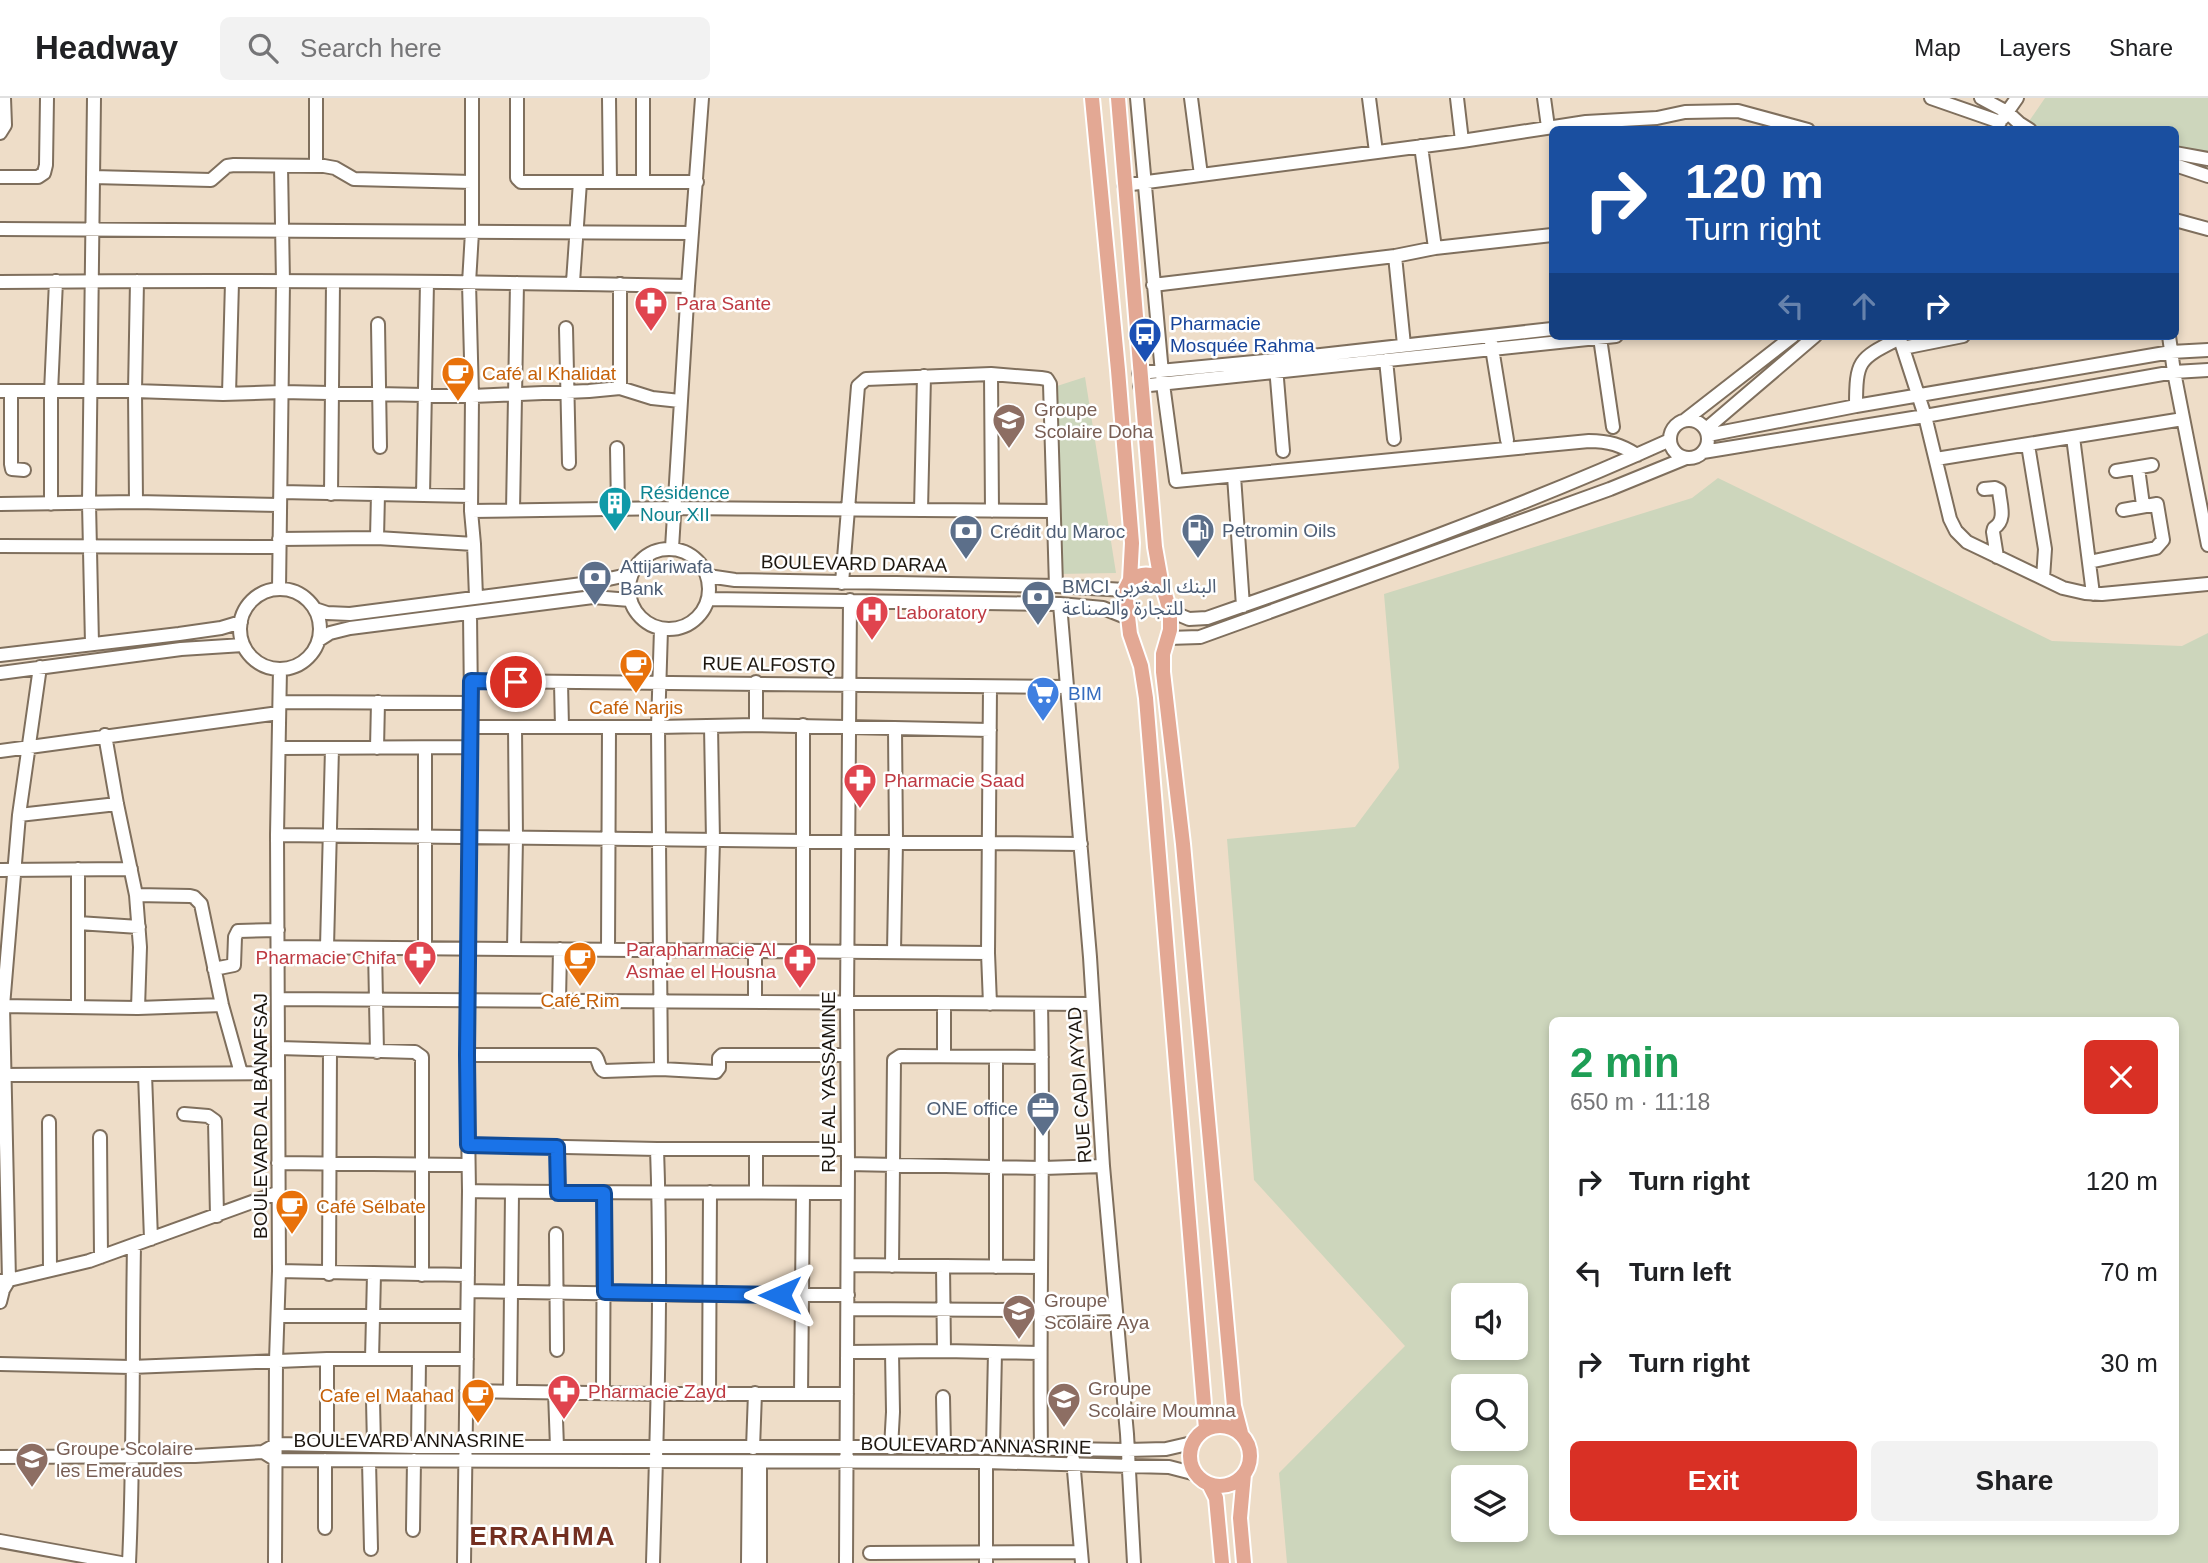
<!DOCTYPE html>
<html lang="en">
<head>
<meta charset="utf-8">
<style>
	:root { --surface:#fff; --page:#f2f2f2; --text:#202124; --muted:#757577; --line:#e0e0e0; --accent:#d93025 }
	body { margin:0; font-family:Arial,"Noto Sans Arabic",sans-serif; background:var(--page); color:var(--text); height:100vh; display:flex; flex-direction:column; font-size:26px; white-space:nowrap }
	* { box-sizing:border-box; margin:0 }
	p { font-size:23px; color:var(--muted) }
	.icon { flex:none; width:38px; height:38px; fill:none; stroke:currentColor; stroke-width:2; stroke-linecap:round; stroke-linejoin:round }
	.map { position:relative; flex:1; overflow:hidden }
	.panel { position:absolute; left:1549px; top:919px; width:630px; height:518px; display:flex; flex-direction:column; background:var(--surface); border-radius:10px; box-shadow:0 4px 10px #0003 }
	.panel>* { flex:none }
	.guide { position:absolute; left:1549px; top:28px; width:630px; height:214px; border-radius:10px; box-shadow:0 4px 10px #0003; background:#1a4fa0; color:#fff; overflow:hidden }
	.controls { position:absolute; left:1451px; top:1185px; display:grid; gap:14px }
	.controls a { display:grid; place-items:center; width:77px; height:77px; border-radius:10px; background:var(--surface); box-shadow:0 4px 10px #0003; font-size:35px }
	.pin { position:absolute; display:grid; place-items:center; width:60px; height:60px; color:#fff; margin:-30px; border:4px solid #fff; border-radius:50%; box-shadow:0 2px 7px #0007 }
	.me { position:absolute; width:77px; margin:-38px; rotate:270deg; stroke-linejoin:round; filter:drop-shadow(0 0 5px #0008) }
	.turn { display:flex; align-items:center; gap:24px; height:147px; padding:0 21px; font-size:32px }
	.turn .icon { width:91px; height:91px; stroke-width:2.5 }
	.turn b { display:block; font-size:49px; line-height:60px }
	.lanes { display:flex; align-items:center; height:66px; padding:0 21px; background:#0003; justify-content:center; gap:35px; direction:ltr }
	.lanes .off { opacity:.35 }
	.round { display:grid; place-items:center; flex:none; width:74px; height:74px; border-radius:10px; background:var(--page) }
	.summary { display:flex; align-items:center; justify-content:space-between; height:119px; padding:0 21px }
	h1 { font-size:42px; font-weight:700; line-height:52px; color:#1e9e55 }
	.cta { display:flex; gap:14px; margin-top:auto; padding:14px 21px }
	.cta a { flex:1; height:80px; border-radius:10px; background:var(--accent); color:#fff; font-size:28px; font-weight:700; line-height:80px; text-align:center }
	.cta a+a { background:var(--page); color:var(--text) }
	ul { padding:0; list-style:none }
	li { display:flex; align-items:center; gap:21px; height:91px; padding:0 21px }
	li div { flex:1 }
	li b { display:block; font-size:26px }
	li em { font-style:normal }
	header { display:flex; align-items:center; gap:42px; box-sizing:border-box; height:98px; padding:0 35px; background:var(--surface); border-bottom:2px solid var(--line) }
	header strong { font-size:33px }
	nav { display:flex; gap:38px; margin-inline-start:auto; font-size:24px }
	.search { width:490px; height:63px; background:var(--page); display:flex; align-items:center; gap:18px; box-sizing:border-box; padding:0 24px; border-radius:10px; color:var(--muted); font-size:26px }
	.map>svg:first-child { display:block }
</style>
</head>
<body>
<header>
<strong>Headway</strong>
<div class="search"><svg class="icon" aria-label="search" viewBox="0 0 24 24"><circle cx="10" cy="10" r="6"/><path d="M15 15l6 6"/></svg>Search here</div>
<nav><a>Map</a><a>Layers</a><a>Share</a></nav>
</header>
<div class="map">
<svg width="2208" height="1465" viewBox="0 0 2208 1465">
	<rect width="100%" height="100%" fill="#eeddc8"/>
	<!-- green -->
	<path fill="#cdd6bc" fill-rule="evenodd" d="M2045 0H2208V63L2175 59V32H2023Z
		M1085 279 1116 475 1057 476 1054 289Z
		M1718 380 2052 543 2182 548 2208 535V1465H1287L1279 1375 1405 1248 1254 1082 1227 741 1355 729 1399 670 1384 496 1692 400ZM1552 922H2175V1433H1552ZM1516 1197V1250H1463V1197ZM1463 1288H1516V1340H1463ZM1463 1379H1516V1432H1463Z"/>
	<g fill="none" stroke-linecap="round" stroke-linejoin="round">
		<defs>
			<path id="minor" d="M472 0V134L469 185 472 298 471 413 474 446 476 499
				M517 0V80L521 84H697
				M609 0 610 83
				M1137 0 1163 286 1176 383 1589 343C1609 343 1621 347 1637 357
				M1191 0 1201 77
				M1369 0 1376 54
				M1457 0 1462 43
				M1544 0 1548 29
				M1931 0 2000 24
				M1981 0 2007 14 2019 25 2030 32
				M2003 20 2017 0
				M0 35 5 27 4 0
				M1421 48 1435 150
				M2175 55 2208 61
				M2175 67 2208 78
				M316 68V0
				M0 79H38L44 75 46 67 47 0
				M93 79 211 82 227 68 234 67 324 68 335 70 354 81 472 84
				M643 83V0
				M1124 87 1462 43 1586 24 1657 20 1685 14 1738 13 1808 32
				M2175 122 2208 131
				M0 131 692 135
				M1395 158 1404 247
				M0 184C229 182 459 183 688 188
				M573 184 580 84
				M620 186V290
				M1153 187 1395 158 1435 150 1552 137
				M378 226 380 349
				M566 230 569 365
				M1899 238 1925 318 1950 421 1956 433 1967 444 2063 490 2085 495 2102 496 2208 486
				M2169 238 2174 274 2208 447
				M1600 240 1613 329
				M1491 244 1507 342
				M1903 250 1963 238
				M1386 262 1394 341
				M1276 269 1283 353
				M1139 275 1276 262 1552 231
				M991 276 992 413
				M1140 288 1616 238
				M0 293H135L223 296 282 294 472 298 589 293 620 290 652 300 680 303
				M11 293V366L12 371 24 372
				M229 296 232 184
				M1856 308C1856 261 1859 261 1900 240
				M1685 322 1793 238
				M1670 341a19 19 0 1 1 38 0a19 19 0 1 1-38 0Z
				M1706 331 1815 238
				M1708 337 1856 308 2171 254 2208 252
				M2073 339 2093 496
				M2028 347 2045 451 2043 480
				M617 350 618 411
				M1703 354 1925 318 2174 274 2208 272
				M1936 361 2183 321
				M2138 370 2143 407
				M2116 373 2152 367
				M1234 378 1243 508
				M1984 391 1995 390 1999 392C2000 406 2007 422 1994 430L1993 434 1997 459
				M281 394 471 398
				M331 396 333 184
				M423 397 427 184
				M136 404 135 293 137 183
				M0 406 136 404 279 407
				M51 406V294L56 183
				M513 412 517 185
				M921 412 924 278
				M471 413 674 410 1053 413
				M377 440 378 396
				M279 441 377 440 474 446
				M0 448 279 449
				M672 450 688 188 702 0
				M629 491a40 40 0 1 1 80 0a40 40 0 1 1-80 0Z
				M2089 464 2156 450 2163 442 2157 406 2123 412
				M708 478 735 482 1056 488 1125 492
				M842 485 858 288 866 281 991 276 1041 280 1047 281 1050 286 1056 488
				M240 531a40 40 0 1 1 80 0a40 40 0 1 1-80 0Z
				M279 491 283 184 281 68
				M708 501 1060 506 1103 510 1128 520
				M1060 506 1090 859 1103 1068 1127 1336 1134 1465
				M315 511 327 515 350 516 590 485 632 476
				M1170 513 1189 521 1207 520C1363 466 1520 410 1670 342
				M1168 540 1200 539 1610 391 1686 360
				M319 542 330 535 350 530 593 499 630 502
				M92 546 89 405 94 0
				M0 557 179 536 221 530 241 524
				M0 575 181 551 243 547
				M471 583 1067 589
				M561 585 562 629
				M280 604 471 605
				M756 627V584
				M803 627V853
				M471 629H658L756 627 990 632
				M105 637 117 706 136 797 140 849 138 910
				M279 650 470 649
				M377 650 378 604
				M425 650V851
				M0 653 279 615
				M19 717 117 706
				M277 737 1081 746
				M78 771V909
				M0 772 131 771
				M136 797 190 798 194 799 201 806 222 907 241 975
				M78 825 139 829
				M278 849 988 855
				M327 849 332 650
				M375 851 377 954
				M514 851 516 740 515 629
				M608 852 609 629
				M710 852 713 742 711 628
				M894 853 896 743 895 631
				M214 871 234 867 235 839 238 833 278 832
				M279 901 1093 906
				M559 903 560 851
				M755 904V853
				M944 906V958
				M990 906 988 855 990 589
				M0 908 138 910 222 907
				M279 950 415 954 422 959V1177
				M467 957H594C600 961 597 970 604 973L661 971 716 974 719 970V960L722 957H847
				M661 971 658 629 661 531
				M145 976 151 1141
				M0 977 278 975
				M184 1016 208 1018 215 1023 217 1118
				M49 1024 50 1172
				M100 1039 101 1159
				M468 1047 657 1051H848
				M557 1049 558 1095
				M756 1051V1094
				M278 1065 468 1067
				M848 1066 1043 1070 1103 1068
				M469 1093C595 1095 721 1094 847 1095
				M556 1136 557 1252
				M848 1167 1041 1169
				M892 1168 894 962 900 958 1042 959
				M943 1168 944 1253
				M996 1169V959
				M279 1173 468 1177
				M329 1176 330 952
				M0 1183 9 1182 3 908 19 717 40 569
				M468 1193 709 1197H848
				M0 1204 3 1192 9 1182 89 1163 277 1095
				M848 1211 1040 1212 1115 1210
				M278 1218H467
				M847 1254 944 1253 1040 1255
				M372 1261 374 1176
				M0 1266 131 1269 327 1261H467
				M466 1293 657 1296H847
				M510 1293 512 1094
				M555 1294 557 1349
				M603 1295 604 1095
				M709 1296 710 1094
				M801 1296 803 1095
				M943 1299 944 1349
				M373 1302 374 1348
				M327 1347V1261
				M418 1349 419 1261
				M753 1350 755 1295
				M891 1350 893 1314 892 1254
				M993 1350 995 1254
				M1041 1351C1039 1202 1044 1054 1041 906
				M263 1354 276 1362 986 1364 1169 1369 1196 1376
				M0 1359 195 1358 263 1354 277 1346 418 1349H944L1127 1352 1166 1351 1192 1345
				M1073 1361 1082 1465
				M325 1362V1430
				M369 1363 371 1451
				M986 1364V1465
				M413 1432 414 1362
				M0 1443 121 1465
				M870 1455 1081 1454
				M129 1465C134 1359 132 1254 134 1148
				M275 1465 276 1262 279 1173 277 737 280 571
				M464 1465 469 1093 467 957 471 605 470 516
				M653 1465C657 1327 662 1189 657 1051
				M748 1465 749 1364
				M760 1465V1364
				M846 1465 848 1066 847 904 850 502"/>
			<path id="major" d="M1092 0 1118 272 1132 445 1130 482 1125 492 1130 536 1141 568 1146 600 1206 1331
				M1118 0 1155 449 1161 483 1170 513V532L1163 556V574L1183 746 1234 1308 1241 1335
				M1130 482C1141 475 1151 474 1161 483
				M1190 1358a30 30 0 1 1 60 0a30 30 0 1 1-60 0Z
				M1209 1386 1216 1400 1222 1465
				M1244 1465 1240 1420 1244 1376"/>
		</defs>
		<!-- minor casing -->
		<use href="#minor" stroke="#7f6f5d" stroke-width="16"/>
		<!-- major casing -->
		<use href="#major" stroke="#fff" stroke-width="18"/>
		<!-- minor -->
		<use href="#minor" stroke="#fff" stroke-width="12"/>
		<!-- major -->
		<use href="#major" stroke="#e3a894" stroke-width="14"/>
	</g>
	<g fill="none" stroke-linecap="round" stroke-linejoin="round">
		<defs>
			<path id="route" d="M516 584 471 583 467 957 468 1047 557 1049 558 1095H604L605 1194 780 1197"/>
		</defs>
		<!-- route casing -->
		<use href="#route" stroke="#114b97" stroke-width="18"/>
		<!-- route -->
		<use href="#route" stroke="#1a73e8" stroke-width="12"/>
	</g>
	<!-- icons -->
	<defs>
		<symbol id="pharmacy-pin" viewBox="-11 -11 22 30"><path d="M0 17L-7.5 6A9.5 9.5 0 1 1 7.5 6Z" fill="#e0444e" stroke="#fff"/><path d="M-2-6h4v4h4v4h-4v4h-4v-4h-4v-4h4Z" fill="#fff"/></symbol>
		<symbol id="bus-pin" viewBox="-11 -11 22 30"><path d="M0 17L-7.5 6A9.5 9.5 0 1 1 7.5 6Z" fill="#1a4fb4" stroke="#fff"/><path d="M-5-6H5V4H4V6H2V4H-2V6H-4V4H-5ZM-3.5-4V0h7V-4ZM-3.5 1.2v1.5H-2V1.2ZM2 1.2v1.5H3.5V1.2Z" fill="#fff"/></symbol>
		<symbol id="cafe-pin" viewBox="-11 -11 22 30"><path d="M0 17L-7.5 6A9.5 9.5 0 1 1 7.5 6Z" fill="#e8710a" stroke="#fff"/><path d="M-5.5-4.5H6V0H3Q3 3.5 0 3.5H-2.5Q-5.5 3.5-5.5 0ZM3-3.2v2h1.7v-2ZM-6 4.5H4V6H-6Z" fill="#fff"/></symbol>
		<symbol id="school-pin" viewBox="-11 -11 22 30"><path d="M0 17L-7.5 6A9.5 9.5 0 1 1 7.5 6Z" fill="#8d6e63" stroke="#fff"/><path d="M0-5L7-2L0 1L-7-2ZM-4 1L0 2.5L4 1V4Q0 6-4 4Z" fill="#fff"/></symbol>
		<symbol id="building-pin" viewBox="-11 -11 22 30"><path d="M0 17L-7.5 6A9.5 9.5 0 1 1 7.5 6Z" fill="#0f9aa8" stroke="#fff"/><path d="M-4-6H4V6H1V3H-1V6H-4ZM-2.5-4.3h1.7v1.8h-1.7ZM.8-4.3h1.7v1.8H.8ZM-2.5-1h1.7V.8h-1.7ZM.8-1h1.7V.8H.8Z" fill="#fff"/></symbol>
		<symbol id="fuel-pin" viewBox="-11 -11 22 30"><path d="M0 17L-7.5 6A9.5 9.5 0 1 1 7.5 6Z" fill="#5c6f8a" stroke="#fff"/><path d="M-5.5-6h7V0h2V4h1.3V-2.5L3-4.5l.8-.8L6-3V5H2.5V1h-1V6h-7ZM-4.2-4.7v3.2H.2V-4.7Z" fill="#fff"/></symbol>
		<symbol id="bank-pin" viewBox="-11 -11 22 30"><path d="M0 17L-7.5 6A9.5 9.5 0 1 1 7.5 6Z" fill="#5c6f8a" stroke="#fff"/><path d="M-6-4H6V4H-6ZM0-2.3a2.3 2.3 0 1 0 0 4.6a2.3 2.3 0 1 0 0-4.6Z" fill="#fff"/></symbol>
		<symbol id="hospital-pin" viewBox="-11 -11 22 30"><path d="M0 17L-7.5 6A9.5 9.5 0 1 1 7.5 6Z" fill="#e0444e" stroke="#fff"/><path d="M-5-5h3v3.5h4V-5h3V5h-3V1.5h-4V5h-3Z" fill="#fff"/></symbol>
		<symbol id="supermarket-pin" viewBox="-11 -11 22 30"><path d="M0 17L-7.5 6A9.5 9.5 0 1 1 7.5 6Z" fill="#3f7fe0" stroke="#fff"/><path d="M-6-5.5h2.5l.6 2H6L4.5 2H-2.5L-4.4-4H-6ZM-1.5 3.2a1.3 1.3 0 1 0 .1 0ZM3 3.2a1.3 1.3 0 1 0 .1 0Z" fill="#fff"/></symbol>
		<symbol id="office-pin" viewBox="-11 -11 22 30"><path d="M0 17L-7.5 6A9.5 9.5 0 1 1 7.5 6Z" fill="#5c6f8a" stroke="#fff"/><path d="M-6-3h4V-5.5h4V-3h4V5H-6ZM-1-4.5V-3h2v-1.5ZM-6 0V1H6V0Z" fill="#fff"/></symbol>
	</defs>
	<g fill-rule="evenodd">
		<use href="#pharmacy-pin" x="632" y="186" width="38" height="52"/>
		<use href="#bus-pin" x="1126" y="217" width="38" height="52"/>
		<use href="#cafe-pin" x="439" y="256" width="38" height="52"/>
		<use href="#school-pin" x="990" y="303" width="38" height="52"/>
		<use href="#building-pin" x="596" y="386" width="38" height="52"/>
		<use href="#fuel-pin" x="1179" y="413" width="38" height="52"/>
		<use href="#bank-pin" x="947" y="414" width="38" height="52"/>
		<use href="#bank-pin" x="576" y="460" width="38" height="52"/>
		<use href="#bank-pin" x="1019" y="480" width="38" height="52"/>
		<use href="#hospital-pin" x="853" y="495" width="38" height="52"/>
		<use href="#cafe-pin" x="617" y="548" width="38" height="52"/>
		<use href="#supermarket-pin" x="1024" y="576" width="38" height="52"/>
		<use href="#pharmacy-pin" x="841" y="663" width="38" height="52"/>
		<use href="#pharmacy-pin" x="401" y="840" width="38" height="52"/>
		<use href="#cafe-pin" x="561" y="841" width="38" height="52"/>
		<use href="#pharmacy-pin" x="781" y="843" width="38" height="52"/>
		<use href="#office-pin" x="1024" y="991" width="38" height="52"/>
		<use href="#cafe-pin" x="273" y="1089" width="38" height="52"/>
		<use href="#school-pin" x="1000" y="1194" width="38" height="52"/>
		<use href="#pharmacy-pin" x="545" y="1274" width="38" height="52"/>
		<use href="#cafe-pin" x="459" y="1278" width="38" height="52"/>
		<use href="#school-pin" x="1045" y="1282" width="38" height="52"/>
		<use href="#school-pin" x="13" y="1342" width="38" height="52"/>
	</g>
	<g text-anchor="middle" stroke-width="5" stroke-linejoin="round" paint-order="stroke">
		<!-- health labels -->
		<g font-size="19" fill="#be3a42" stroke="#fff" text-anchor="start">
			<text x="676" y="212">Para Sante</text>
			<text x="896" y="521">Laboratory</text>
			<text x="884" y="689">Pharmacie Saad</text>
			<text x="776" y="858" text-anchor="end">Parapharmacie Al<tspan x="776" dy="22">Asmae el Housna</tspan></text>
			<text x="396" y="866" text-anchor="end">Pharmacie Chifa</text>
			<text x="588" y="1300">Pharmacie Zayd</text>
		</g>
		<!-- transit labels -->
		<g font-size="19" fill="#164399" stroke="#fff" text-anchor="start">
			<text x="1170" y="232">Pharmacie<tspan x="1170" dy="22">Mosquée Rahma</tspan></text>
		</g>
		<!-- food labels -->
		<g font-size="19" fill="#c56008" stroke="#fff" text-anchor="start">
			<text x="482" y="282">Café al Khalidat</text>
			<text x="636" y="616" text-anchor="middle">Café Narjis</text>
			<text x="580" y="909" text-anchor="middle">Café Rim</text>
			<text x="316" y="1115">Café Sélbate</text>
			<text x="454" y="1304" text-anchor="end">Cafe el Maahad</text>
		</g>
		<!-- education labels -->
		<g font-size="19" fill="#785e54" stroke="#fff" text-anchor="start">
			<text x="1034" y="318">Groupe<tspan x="1034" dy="22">Scolaire Doha</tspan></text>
			<text x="1044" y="1209">Groupe<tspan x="1044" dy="22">Scolaire Aya</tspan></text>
			<text x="1088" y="1297">Groupe<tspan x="1088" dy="22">Scolaire Moumna</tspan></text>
			<text x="56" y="1357">Groupe Scolaire<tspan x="56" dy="22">les Emeraudes</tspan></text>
		</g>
		<!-- culture labels -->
		<g font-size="19" fill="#0d838f" stroke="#fff" text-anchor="start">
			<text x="640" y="401">Résidence<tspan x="640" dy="22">Nour XII</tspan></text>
		</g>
		<!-- service labels -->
		<g font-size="19" fill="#4e5e75" stroke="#fff" text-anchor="start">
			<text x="1222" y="439">Petromin Oils</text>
			<text x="990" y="440">Crédit du Maroc</text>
			<text x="620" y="475">Attijariwafa<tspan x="620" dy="22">Bank</tspan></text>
			<text x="1062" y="495">BMCI البنك المغربي<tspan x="1062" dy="22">للتجارة والصناعة</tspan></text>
			<text x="1018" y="1017" text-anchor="end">ONE office</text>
		</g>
		<!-- street labels -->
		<g font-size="19" fill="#1d1710" stroke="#fff">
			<text transform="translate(854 465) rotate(1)" y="7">BOULEVARD DARAA</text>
			<text transform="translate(769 566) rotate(1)" y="7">RUE ALFOSTQ</text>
			<text transform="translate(828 984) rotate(-90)" y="7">RUE AL YASSAMINE</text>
			<text transform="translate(1079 987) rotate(-94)" y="7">RUE CADI AYYAD</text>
			<text transform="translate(260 1018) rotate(-90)" y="7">BOULEVARD AL BANAFSAJ</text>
			<text x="409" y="1349">BOULEVARD ANNASRINE</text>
			<text transform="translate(976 1347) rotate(1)" y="7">BOULEVARD ANNASRINE</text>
		</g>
		<!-- shop labels -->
		<g font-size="19" fill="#366cbe" stroke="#fff" text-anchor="start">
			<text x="1068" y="602">BIM</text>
		</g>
		<!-- district labels -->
		<g font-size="26" font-weight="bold" letter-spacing="2" fill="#732f21" stroke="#fff">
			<text x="543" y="1447">ERRAHMA</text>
		</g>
	</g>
</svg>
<div class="controls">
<a><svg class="icon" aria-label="sound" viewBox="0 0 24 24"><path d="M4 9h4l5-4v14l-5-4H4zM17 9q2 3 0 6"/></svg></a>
<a><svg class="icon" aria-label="search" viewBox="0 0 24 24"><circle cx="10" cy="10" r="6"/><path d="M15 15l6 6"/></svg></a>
<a><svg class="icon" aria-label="layers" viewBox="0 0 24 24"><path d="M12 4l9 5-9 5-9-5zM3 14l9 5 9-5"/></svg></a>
</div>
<div class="pin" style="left:516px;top:584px;background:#d93025"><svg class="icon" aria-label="arrive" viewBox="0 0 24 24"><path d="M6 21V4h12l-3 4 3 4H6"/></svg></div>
<svg class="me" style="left:780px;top:1197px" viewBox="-20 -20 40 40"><path d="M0-17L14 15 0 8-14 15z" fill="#1a73e8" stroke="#fff" stroke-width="4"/></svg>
<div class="guide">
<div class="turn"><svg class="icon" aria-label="right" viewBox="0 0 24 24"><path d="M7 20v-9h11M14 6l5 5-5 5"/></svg><div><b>120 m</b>Turn right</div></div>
<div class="lanes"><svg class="icon off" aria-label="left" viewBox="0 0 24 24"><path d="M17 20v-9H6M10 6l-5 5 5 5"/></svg><svg class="icon off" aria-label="ahead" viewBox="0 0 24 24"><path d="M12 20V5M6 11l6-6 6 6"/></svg><svg class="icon" aria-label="right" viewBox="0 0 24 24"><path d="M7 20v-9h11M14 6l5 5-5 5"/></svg></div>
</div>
<section class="panel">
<div class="summary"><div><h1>2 min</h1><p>650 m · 11:18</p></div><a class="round" style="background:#d93025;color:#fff"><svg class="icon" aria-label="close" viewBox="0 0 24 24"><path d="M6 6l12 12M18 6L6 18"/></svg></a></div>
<ul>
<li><svg class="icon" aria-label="right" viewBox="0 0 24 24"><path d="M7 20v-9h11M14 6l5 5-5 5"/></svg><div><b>Turn right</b></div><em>120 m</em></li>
<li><svg class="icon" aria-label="left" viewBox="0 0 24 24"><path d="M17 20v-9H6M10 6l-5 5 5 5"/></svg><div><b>Turn left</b></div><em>70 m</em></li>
<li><svg class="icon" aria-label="right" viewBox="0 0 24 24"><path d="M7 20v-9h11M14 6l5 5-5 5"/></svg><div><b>Turn right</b></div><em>30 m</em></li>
</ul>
<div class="cta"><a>Exit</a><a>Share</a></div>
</section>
</div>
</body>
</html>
